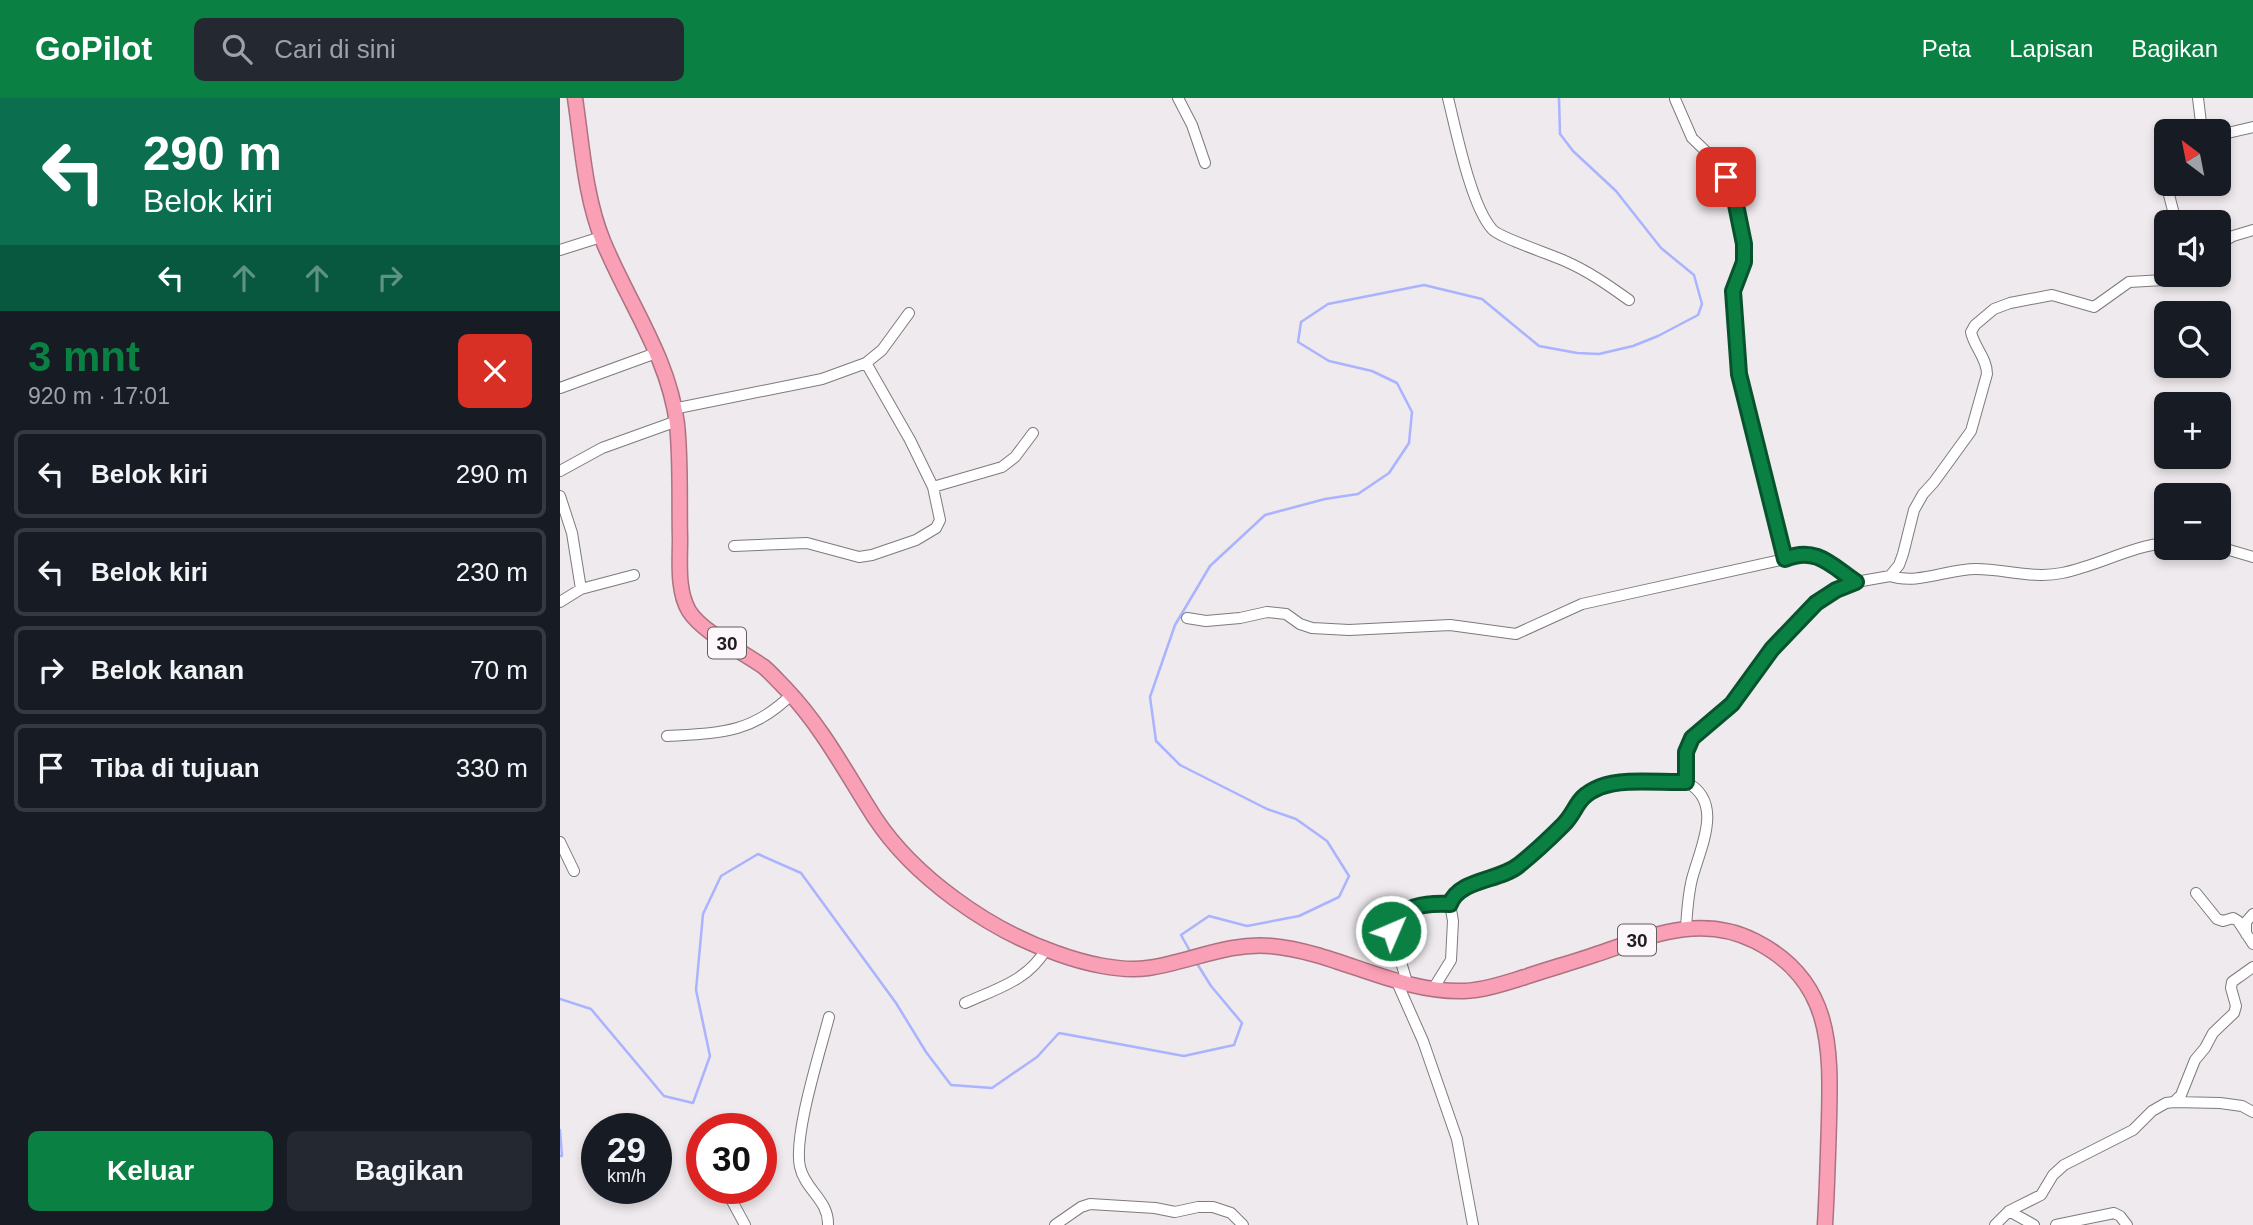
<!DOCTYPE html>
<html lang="id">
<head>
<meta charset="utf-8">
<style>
	:root { --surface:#171b24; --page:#242831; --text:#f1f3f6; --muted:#9ea1a6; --line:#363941; --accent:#0b8043 }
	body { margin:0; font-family:Arial,sans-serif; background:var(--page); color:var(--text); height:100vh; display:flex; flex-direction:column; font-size:26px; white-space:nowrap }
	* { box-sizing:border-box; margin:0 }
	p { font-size:23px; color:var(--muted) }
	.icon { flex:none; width:38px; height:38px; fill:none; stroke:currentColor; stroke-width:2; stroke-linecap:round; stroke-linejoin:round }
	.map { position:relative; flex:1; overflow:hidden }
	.drawer { display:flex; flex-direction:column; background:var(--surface); width:560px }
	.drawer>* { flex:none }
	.hud { background:#0b6e4f; color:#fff; overflow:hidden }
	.needle { width:46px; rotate:328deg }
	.fabs { position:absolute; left:1594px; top:21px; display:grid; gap:14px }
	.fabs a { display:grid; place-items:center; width:77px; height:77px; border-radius:10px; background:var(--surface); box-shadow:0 4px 10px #0003; font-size:35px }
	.speed { position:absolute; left:21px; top:1015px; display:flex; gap:14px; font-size:35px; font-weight:700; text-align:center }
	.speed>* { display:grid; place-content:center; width:91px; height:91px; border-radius:50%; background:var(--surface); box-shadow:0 4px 10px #0003; line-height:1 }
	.speed small { font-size:18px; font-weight:400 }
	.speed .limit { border:10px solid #d22; background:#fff; color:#111 }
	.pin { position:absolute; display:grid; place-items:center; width:60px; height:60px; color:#fff; margin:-30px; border-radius:14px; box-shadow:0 4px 10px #0006 }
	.me { position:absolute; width:77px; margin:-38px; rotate:45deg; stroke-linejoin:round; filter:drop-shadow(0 0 5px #0008) }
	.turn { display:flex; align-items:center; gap:24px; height:147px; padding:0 28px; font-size:32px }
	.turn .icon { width:91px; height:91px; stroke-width:2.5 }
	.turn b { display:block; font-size:49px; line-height:60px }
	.lanes { display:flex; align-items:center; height:66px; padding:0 28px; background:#0003; justify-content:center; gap:35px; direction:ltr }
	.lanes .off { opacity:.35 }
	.round { display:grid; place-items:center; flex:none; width:74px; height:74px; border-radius:10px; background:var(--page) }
	.head { display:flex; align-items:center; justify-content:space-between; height:119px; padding:0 28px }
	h1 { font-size:42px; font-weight:700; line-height:52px; color:var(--accent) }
	.cta { display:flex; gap:14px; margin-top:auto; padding:14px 28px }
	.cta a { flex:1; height:80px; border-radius:10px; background:var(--accent); color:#fff; font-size:28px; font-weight:700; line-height:80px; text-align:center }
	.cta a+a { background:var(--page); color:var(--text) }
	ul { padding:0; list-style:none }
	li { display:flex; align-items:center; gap:21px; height:88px; margin:0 14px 10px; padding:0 14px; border:4px solid var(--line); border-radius:10px }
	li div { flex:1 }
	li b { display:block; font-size:26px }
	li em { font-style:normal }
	header { display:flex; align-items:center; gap:42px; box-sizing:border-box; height:98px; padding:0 35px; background:var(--accent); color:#fff }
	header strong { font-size:33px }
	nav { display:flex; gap:38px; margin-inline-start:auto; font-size:24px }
	.search { width:490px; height:63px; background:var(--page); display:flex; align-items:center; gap:18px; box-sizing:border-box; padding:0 24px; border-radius:10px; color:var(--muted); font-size:26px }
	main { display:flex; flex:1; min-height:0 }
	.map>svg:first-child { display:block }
</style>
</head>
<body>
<header>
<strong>GoPilot</strong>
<div class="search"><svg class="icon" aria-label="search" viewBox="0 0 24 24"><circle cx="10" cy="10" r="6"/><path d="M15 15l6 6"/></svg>Cari di sini</div>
<nav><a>Peta</a><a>Lapisan</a><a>Bagikan</a></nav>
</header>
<main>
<section class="drawer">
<div class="hud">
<div class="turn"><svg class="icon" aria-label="left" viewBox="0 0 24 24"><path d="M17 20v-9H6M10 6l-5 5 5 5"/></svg><div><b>290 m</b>Belok kiri</div></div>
<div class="lanes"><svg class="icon" aria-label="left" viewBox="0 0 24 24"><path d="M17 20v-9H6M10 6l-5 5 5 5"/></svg><svg class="icon off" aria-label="ahead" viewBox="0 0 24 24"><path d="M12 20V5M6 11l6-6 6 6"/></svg><svg class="icon off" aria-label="ahead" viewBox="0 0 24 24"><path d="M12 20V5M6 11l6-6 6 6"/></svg><svg class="icon off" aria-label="right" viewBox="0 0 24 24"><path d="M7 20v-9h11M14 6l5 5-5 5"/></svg></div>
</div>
<div class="head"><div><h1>3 mnt</h1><p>920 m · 17:01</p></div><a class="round" style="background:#d93025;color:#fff"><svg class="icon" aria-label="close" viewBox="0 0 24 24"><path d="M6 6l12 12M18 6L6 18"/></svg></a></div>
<ul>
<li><svg class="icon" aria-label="left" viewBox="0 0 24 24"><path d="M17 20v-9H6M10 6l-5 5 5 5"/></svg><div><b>Belok kiri</b></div><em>290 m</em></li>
<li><svg class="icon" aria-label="left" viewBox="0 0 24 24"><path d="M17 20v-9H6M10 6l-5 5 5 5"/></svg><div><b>Belok kiri</b></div><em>230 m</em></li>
<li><svg class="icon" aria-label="right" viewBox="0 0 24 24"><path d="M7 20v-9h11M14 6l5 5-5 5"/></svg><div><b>Belok kanan</b></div><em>70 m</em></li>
<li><svg class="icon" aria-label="arrive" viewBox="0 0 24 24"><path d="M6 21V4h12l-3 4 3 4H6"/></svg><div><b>Tiba di tujuan</b></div><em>330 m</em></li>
</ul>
<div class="cta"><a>Keluar</a><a>Bagikan</a></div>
</section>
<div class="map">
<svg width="1693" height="1127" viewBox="0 0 1693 1127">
	<rect width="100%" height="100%" fill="#eeeaed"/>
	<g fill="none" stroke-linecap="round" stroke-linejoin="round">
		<!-- stream -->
		<path stroke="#aab3fe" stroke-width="2.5" d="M631 855 621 837 649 818 687 828 739 818 779 799 789 778 767 743 736 721 707 711 620 667 596 643 590 599 615 527 650 468 705 417 765 401 798 396 829 375 849 345 852 314 837 285 812 273 769 263 738 244 741 224 768 206 864 187 922 201 979 248 1017 255 1039 256 1073 248 1098 238 1138 217 1142 206 1134 177 1101 150 1056 93 1013 53 1000 36 999 0
			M0 901 31 911 104 998 133 1005 150 958 136 892 143 816 161 778 198 756 241 775 336 905 366 954 391 987 432 990 477 959 499 935 624 958 674 947 682 925 651 888 636 864
			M0 1032 2 1058H0"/>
		<defs>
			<path id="minor" d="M618 0 632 27 645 65
				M888 0C896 32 911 108 932 131 938 139 992 157 1005 163 1028 173 1048 187 1069 202
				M1638 0 1642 33
				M1115 1 1132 40 1157 64 1173 92 1184 146V164L1173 193 1179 276 1225 461
				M1659 37 1693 29
				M1616 124 1608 93 1628 86
				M1659 146 1673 138 1693 132
				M0 152 41 139
				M0 290 96 255
				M113 311 262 281 306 265 322 252 349 215
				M0 373 42 350 117 323
				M373 389 442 369 455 359 473 335
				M0 398 12 435 21 491
				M174 448 247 445 299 459 312 457 356 442 376 430 380 422 373 389 350 342 306 265
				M1659 449 1693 459
				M1330 478C1358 487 1387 471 1416 471 1444 471 1474 481 1502 475 1538 468 1571 448 1606 445
				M0 504 21 491 74 477
				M627 520 646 523 680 520 707 514 726 516 740 526 752 530 789 532 890 527 956 536 1022 506 1225 461C1256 448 1271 467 1296 484
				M107 638C159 635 192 636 232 596
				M0 744 14 773
				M1636 795 1657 821 1663 823 1673 820 1678 823 1693 846
				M1126 830C1127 813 1128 797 1132 781 1140 750 1165 704 1126 684
				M1686 836V824L1693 816
				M836 882 863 943 897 1041 913 1127
				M847 885C844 870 830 838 833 825 845 806 870 805 890 806
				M873 891 891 862 893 823 890 806 897 794 942 778 958 768 1006 724 1020 702 1039 690 1057 686 1126 684V654L1132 640 1179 598 1199 567 1242 519 1276 492 1296 484 1330 478 1339 467 1343 456 1354 412 1363 396 1374 384 1411 333 1427 276C1427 260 1414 249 1411 234L1415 227 1434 211 1450 205 1492 197 1534 209 1569 184 1604 182 1621 177
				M405 905C436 891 469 882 486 851
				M1614 1004 1621 997 1635 962 1645 950 1653 935 1674 915 1676 908 1671 890 1672 884 1693 869
				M165 1090 185 1127
				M1449 1113 1474 1127
				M268 1127C269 1102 245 1092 240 1069 233 1038 260 954 269 919
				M495 1127 521 1109 530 1106 595 1110 615 1114 638 1109H653L671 1115 683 1127
				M1435 1127 1449 1113 1481 1097 1493 1077 1504 1067 1573 1032 1592 1013 1606 1005 1614 1004 1660 1005 1682 1008 1693 1014
				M1496 1127 1554 1115 1560 1118 1567 1127"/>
			<path id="highway" d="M15 0C22 47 25 99 43 143 68 204 109 260 117 326 121 364 119 403 120 441 120 463 117 493 129 513 142 534 183 554 204 569 212 576 219 584 226 591 263 630 286 675 315 720 354 779 429 832 496 855 523 865 560 874 588 870 630 864 668 844 711 848 777 854 837 895 904 893 925 892 945 885 965 879 988 871 1011 865 1034 857 1088 839 1140 815 1195 843 1272 882 1271 948 1269 1023 1268 1058 1267 1092 1265 1127"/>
		</defs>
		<!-- minor casing -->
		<use href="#minor" stroke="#7e7a7d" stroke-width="12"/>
		<!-- highway casing -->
		<use href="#highway" stroke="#ad7281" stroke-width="17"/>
		<!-- minor -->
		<use href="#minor" stroke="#fff" stroke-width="10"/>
		<!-- highway -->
		<use href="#highway" stroke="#f99fb6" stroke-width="14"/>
	</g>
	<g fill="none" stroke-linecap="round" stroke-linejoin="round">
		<defs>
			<path id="route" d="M831 833C836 807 869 805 890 806 899 781 940 783 959 767 974 755 989 741 1003 727 1018 712 1015 699 1040 689 1063 680 1101 685 1126 684V654L1132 640 1172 606 1212 551 1256 505 1276 492 1296 484C1271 467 1256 448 1225 461L1179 276 1173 193 1184 164V146L1173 92 1166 79"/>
		</defs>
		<!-- route casing -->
		<use href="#route" stroke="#07532c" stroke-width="18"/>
		<!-- route -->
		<use href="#route" stroke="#0b8043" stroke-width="12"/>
	</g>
	<g text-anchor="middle" stroke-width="6" stroke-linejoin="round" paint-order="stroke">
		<!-- shield labels -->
		<g fill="#fcf7fa" stroke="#615e60" stroke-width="2">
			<rect x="148" y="529.5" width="38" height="31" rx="5"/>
			<rect x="1058" y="826.5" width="38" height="31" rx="5"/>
		</g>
		<g font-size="19" font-weight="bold" fill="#1f1d1e">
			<text x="167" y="552">30</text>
			<text x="1077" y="849">30</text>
		</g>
	</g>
</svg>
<div class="fabs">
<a><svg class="needle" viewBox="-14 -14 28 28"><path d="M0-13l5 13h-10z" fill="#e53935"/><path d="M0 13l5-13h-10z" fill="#9ea1a6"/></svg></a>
<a><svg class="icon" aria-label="sound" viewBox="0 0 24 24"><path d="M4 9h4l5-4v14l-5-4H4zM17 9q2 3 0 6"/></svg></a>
<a><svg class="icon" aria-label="search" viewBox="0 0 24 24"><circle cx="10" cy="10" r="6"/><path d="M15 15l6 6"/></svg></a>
<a>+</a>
<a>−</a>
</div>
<div class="speed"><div>29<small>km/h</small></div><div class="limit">30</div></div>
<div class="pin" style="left:1166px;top:79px;background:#d93025"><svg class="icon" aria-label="arrive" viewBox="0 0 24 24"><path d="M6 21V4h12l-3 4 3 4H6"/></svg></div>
<svg class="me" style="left:831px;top:833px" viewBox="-20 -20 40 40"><circle r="17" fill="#0b8043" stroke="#fff" stroke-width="3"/><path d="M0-11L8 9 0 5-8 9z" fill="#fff"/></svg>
</div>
</main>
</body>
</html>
